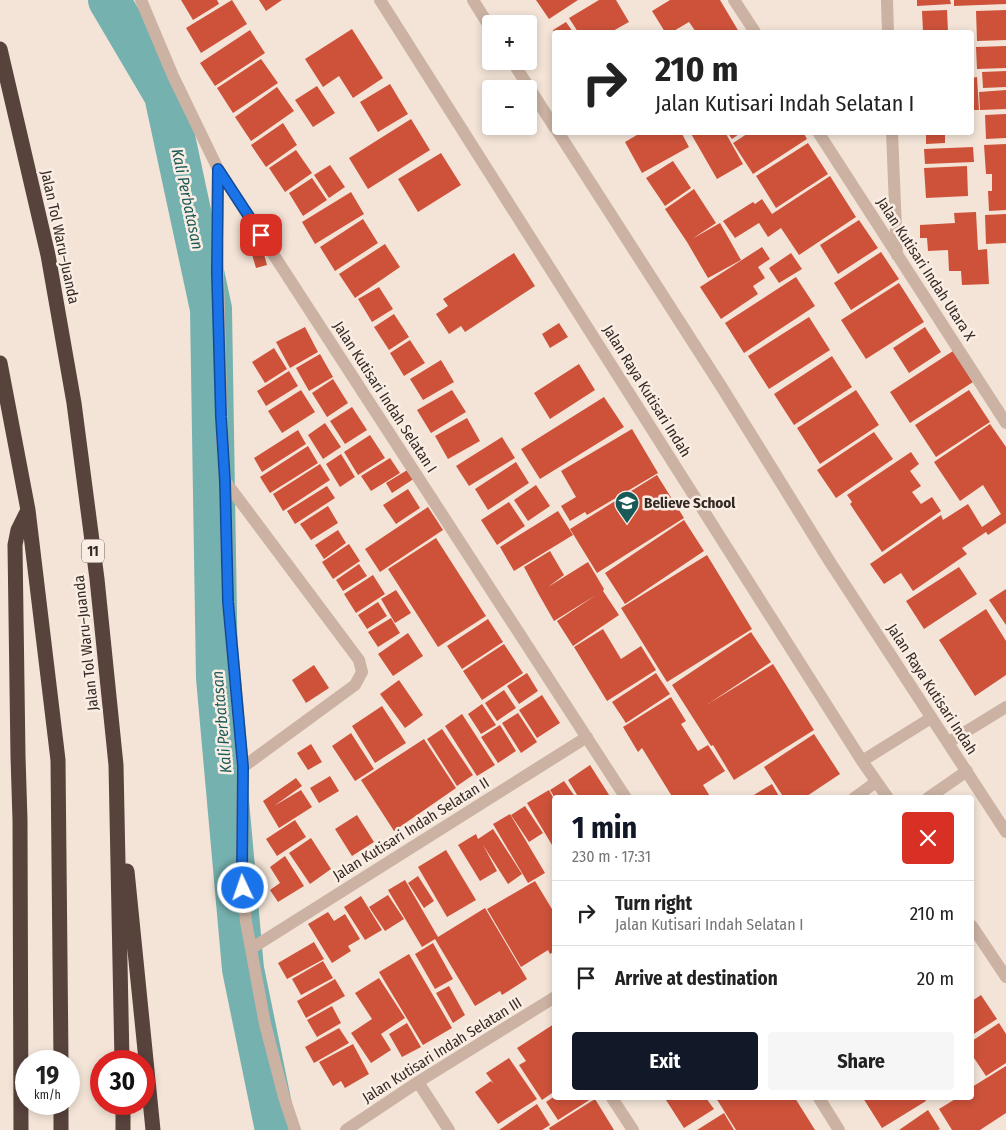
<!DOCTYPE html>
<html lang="en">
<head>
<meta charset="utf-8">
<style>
	:root { --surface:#fff; --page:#f6f6f6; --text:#222; --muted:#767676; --line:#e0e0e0; --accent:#111827 }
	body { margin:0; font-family:"Fira Sans Condensed",sans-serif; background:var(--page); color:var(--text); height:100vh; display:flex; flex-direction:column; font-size:19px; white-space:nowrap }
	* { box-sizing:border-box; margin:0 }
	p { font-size:16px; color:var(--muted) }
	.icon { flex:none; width:28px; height:28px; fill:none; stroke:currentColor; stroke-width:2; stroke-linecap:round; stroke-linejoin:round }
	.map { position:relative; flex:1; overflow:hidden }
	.side { position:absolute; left:552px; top:795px; width:422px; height:305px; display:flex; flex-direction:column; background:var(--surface); border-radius:5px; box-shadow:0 2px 8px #0003 }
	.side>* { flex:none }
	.hud { position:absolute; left:552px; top:30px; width:422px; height:105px; border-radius:5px; box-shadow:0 2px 8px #0003; background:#fff; color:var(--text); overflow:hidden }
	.buttons { position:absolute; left:482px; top:15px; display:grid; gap:10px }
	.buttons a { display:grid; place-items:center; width:55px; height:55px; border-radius:5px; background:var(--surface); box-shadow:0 2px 8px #0003; font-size:25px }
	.speed { position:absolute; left:15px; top:1050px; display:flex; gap:10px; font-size:25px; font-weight:700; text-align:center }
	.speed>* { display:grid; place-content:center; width:65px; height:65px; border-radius:50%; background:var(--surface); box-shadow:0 2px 8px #0003; line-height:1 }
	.speed small { font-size:12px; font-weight:400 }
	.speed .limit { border:8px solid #d22; background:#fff; color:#111 }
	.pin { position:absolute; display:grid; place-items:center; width:42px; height:42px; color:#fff; margin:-21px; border-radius:10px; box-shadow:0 2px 8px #0006 }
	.me { position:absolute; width:55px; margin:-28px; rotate:357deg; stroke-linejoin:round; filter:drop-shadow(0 0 4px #0008) }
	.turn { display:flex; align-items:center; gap:18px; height:105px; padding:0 20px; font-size:22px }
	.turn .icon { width:65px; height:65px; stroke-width:2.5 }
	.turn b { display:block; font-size:35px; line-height:42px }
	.round { display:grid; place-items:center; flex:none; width:52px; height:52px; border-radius:5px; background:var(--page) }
	.headline { display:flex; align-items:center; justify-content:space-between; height:85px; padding:0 20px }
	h1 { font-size:30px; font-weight:700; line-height:38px; color:var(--accent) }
	.button { display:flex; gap:10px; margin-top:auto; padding:10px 20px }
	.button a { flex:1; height:58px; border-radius:5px; background:var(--accent); color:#fff; font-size:20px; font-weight:700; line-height:58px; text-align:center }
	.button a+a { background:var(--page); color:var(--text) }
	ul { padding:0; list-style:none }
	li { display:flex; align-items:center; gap:15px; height:65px; padding:0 20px; border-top:1px solid var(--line) }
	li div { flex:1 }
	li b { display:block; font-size:19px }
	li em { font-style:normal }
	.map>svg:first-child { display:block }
</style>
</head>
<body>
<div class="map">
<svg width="1006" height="1130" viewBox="0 0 1006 1130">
	<rect width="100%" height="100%" fill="#f3e4d7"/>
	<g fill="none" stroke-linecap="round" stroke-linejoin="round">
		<!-- river -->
		<path stroke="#75b1af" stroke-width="42" d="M109 0 165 95 211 309 217 678 243 969 276 1130"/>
	</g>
	<!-- building -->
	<path fill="#ce523a" d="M181 0H217L219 4 193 20Z
		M232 0 247 24 201 53 186 28Z
		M259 0H282L266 11Z
		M536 0H578L549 19Z
		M599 0H616L629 22 611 32H578L569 18Z
		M670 0H720L739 32H696L689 22 672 32H665L652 11Z
		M917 0H950L951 4 917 6Z
		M954 0H1006V4L954 6Z
		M947 10 948 32H923L922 11Z
		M1006 10V40L977 41 976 11Z
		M566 22 573 32H554L553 30Z
		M352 29 383 78 353 98 339 76 323 87 305 59Z
		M250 30 265 53 215 86 200 63Z
		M1006 46V68L977 69 976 47Z
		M261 59 278 83 233 113 217 88Z
		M1006 71V87L983 88 982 72Z
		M977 77 979 110H972V78Z
		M390 84 408 114 378 132 360 102Z
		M317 86 335 113 313 127 295 100Z
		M277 87 294 111 251 141 235 117Z
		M1006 90V109L980 110 979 92Z
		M1006 114V138L986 139 985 115Z
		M411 119 430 150 368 189 349 158Z
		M283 123 297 145 266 167 251 145Z
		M642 132H681L689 147 642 173 625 142Z
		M690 132H725L743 164 717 179Z
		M727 132H742L732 139Z
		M750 132H803L807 139 753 174 733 143Z
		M926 132H945V143L926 144Z
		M808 143 828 174 776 208 756 176Z
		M1006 144V210L989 211 988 191H992V174H986L984 145Z
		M973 147 974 162 925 164 924 149Z
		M296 150 312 173 285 192 269 168Z
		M441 153 461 185 418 212 398 179Z
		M673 161 691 188 665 206 646 178Z
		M330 165 345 187 329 198 314 175Z
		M967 166 968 196 926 198 924 168Z
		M830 176 856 217 799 255 781 228 768 237 759 223 735 238 723 221 753 202 755 204 762 199 772 214Z
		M312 178 327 200 303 216 289 193Z
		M694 189 716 223 692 239 720 223 741 260 708 278 687 242 665 209Z
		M351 192 364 214 315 244 302 222Z
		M976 212 978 250 987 249 989 284 962 285 961 271H949L948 250 928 251 927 238H920V225L955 223 954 213Z
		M1006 214V243L986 244 985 215Z
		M363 219 378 243 335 271 320 247Z
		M859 220 878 248 838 274 820 245Z
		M385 244 400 267 355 298 339 274Z
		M262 247 267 265 256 268 251 251Z
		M762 247 770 259 758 267 765 278 753 286 758 294 721 319 700 287Z
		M881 252 899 279 851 310 834 283Z
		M514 253 535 286 465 332 461 326 449 334 436 314 448 306 443 299Z
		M791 253 802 269 779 283 769 268Z
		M796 277 815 306 744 353 725 323Z
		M899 283 924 322 866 359 841 320Z
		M379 287 393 309 372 322 358 299Z
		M394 314 409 337 389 350 374 327Z
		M809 317 830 350 769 389 748 356Z
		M559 323 568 337 550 348 542 334Z
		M305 327 318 352 290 368 276 342Z
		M925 327 941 352 909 373 893 348Z
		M410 340 425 363 404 376 390 353Z
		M274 348 287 369 265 383 252 362Z
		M953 351 973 382 910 423 890 392Z
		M320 354 333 377 309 391 296 368Z
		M832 356 852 387 794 425 774 394Z
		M441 360 454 382 423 400 410 379Z
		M579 364 595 390 550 419 534 393Z
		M289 371 298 386 266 406 257 391Z
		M333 379 348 403 327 417 312 393Z
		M301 390 315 412 282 433 268 411Z
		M452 390 466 412 431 433 417 410Z
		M856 390 879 425 820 464 797 428Z
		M969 390 990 422 936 457 915 425Z
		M604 397 624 427 540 479 521 449Z
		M352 407 367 430 345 444 330 421Z
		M467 418 480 441 448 459 435 436Z
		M325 423 341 447 323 459 308 435Z
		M990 424 1006 447V523L988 535 986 532 962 548 967 554 913 591 901 573 884 584 870 564 941 515 943 520 968 504 982 527 1001 514 983 485 960 501 934 462Z
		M632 429 658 473 587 515 585 512 570 521 561 506 576 497 561 471Z
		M298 430 306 444 262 472 254 458Z
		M874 432 893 459 836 498 817 470Z
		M370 435 385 458 358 475 344 452Z
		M502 437 515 458 469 486 456 466Z
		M308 446 318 463 270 493 260 477Z
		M911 452 919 464 910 471 921 486 912 492 921 504 932 497 941 511 882 552 850 504 852 502 847 495Z
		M341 454 355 477 340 487 326 464Z
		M390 458 400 473 371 491 361 476Z
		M516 462 529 483 488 510 475 489Z
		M320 464 330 480 283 511 273 494Z
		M409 469 415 478 392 493 386 483Z
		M657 475 684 518 597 573 570 529Z
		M536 485 550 506 528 521 514 500Z
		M327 486 335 498 295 524 287 511Z
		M408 489 420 508 396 524 383 505Z
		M509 502 525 526 497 545 481 520Z
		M328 506 338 523 311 540 300 524Z
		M428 507 443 530 380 572 365 549Z
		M558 511 573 535 514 571 500 547Z
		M684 520 704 551 625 604 605 573Z
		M338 530 346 543 324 559 315 545Z
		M436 538 486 616 438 647 388 569Z
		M349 544 360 561 333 579 322 562Z
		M550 551 564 575 548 587 588 562 604 589 603 591 619 615 573 646 557 621 596 595 554 621 538 593 524 567Z
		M707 555 752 629 667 682 621 608Z
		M359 564 367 576 343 591 336 580Z
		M959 567 977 594 924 629 906 601Z
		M373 575 385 594 356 613 344 594Z
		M1006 589V625L989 600Z
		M396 590 411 613 395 623 381 599Z
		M378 602 387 616 367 629 358 615Z
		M986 609 1006 641V675L975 696 939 640Z
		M391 618 400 633 378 647 368 632Z
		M488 619 503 642 462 669 447 646Z
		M603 629 621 659 641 646 656 670 607 701 574 647Z
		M751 632 771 662 708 704 773 664 814 730 734 780 713 745 711 746 672 685Z
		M408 633 423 656 393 676 378 654Z
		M504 644 523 673 482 700 463 671Z
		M314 665 329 688 306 703 292 680Z
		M527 673 538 691 519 704 507 686Z
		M656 673 670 694 626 723 612 702Z
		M399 680 423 715 405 728 380 694Z
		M504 690 516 708 497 721 485 703Z
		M542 695 560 723 537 738 519 710Z
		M671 697 686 721 681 724 698 751 708 745 725 771 703 785 711 798H673L642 748 638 752 623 727Z
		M482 704 496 725 481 734 468 714Z
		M382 706 406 743 375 763 352 726Z
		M518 713 537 742 521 753 502 723Z
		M462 714 495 765 477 776 445 726Z
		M500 725 516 751 498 763 481 737Z
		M442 729 473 775 457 786 427 739Z
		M351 733 374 769 355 781 332 746Z
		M814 734 840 774 804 798H784L764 767Z
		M424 739 456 788 394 831 361 780Z
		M311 744 322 762 308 770 297 753Z
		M590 765 611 798H579L568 780Z
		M330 776 339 791 319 803 310 788Z
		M296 778 302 786 274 806 301 790 312 807 279 828 263 801Z
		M564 781 576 798H555L550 790Z
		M772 784 780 798H749Z
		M549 790 555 801V850L527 803Z
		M525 806 543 833 529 842 511 815Z
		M510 814 545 873 528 883 493 824Z
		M357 815 374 842 352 856 335 829Z
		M295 820 306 837 277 856 266 839Z
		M493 829 522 874 508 884 483 845 497 871 480 881 458 845 476 834 478 839Z
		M311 838 331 869 310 884 289 853Z
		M446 850 476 900 447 917 418 867Z
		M285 856 304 886 278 902 270 890 280 883 270 867Z
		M418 876 434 901 424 908 408 883Z
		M405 880 438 937 485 908 527 979 502 995 500 991 475 1006 435 939 422 947 388 890Z
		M535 881 555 914V951L550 954 548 950 521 967 487 909Z
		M388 895 404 919 385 931 369 907Z
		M361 896 382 930 365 940 344 907Z
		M328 912 334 921 345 914 360 939 348 946 351 951 332 963 308 924Z
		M314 942 324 959 287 979 278 963Z
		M433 943 453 979 435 989 415 954Z
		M409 954 452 1028 423 1045 379 972Z
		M323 961 333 978 301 995 292 979Z
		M379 978 405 1018 381 1034 391 1050 371 1063 351 1033 372 1019 355 993Z
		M335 979 345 996 306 1018 297 1001Z
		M449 986 465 1015 453 1023 436 993Z
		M981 995 997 1019 972 1035V1001Z
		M332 1006 341 1023 317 1037 307 1020Z
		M407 1023 421 1047 402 1057 389 1034Z
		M999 1023 1006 1034V1063L986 1076 972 1055V1041Z
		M554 1024 555 1091 542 1100 519 1065 526 1061 517 1048Z
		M339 1028 349 1043 314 1063 305 1047Z
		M353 1044 369 1074 345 1088 341 1081 333 1086 319 1062Z
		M509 1058 537 1099 498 1124 475 1092 491 1081 494 1084 486 1073Z
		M1006 1066V1113L980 1130H952L939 1109 957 1098H972V1087Z
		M555 1096V1098L591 1099 558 1120 546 1102Z
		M669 1098H706L714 1109 684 1128 666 1100Z
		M716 1098H795L815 1130H736Z
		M863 1098H924L926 1101 882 1128Z
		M595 1099 614 1130H550L549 1128Z
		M537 1104 550 1125 542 1130H499Z
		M928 1110 940 1129 938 1130H899Z
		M724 1113 734 1130H697Z"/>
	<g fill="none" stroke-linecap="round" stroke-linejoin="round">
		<!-- minor -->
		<path stroke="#cbb2a3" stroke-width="12" d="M141 0 173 76 218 169 626 798
			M380 0 862 761 888 798
			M473 0 491 29
			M734 0 755 32
			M887 0 888 32
			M512 61 555 128
			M558 132 721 386 830 562 1006 832
			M818 132 1006 423
			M892 132 897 255
			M218 169 217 237 222 435 225 481 228 602 243 767 242 871 246 922 265 1024 284 1097 295 1130
			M225 481 359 660 362 672 355 685 243 767
			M949 742 1006 707
			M862 761 931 718
			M854 798 876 782
			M928 798 967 771
			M972 926 1006 977
			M252 948 587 737
			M418 1082 449 1130
			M612 1098 633 1130
			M819 1098 839 1130
			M346 1130 418 1082 555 997"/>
		<!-- motorway -->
		<path stroke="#57423c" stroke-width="15" d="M0 49 48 255 74 403 97 579 116 765 122 1061
			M0 363 28 510 58 760 61 1061
			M127 871 153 1130
			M61 1104V1130
			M123 1104V1130
			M21 1130 20 820 18 756 15 545 18 530 28 510"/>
	</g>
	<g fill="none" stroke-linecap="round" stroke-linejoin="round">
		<defs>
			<path id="route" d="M243 888 242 871 243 767 228 602 225 482 221 417 217 273 218 169 261 235"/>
		</defs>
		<!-- route casing -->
		<use href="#route" stroke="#114b97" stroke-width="12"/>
		<!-- route -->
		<use href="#route" stroke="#1a73e8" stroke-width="9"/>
	</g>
	<!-- icons -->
	<defs>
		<symbol id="school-pin" viewBox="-11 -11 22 30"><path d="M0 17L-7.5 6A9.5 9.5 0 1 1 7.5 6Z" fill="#195958" stroke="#faeee4"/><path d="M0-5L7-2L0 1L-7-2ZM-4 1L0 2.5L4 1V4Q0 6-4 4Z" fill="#fff"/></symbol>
	</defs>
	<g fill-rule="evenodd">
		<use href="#school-pin" x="613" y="489" width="28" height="38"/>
	</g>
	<g text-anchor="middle" stroke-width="5" stroke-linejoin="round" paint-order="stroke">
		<!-- shield labels -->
		<rect fill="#faeee4" stroke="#70645e" stroke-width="1" x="82" y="539.5" width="22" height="23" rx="4"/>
		<g font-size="14" font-weight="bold" fill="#352925">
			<text x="93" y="556">11</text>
		</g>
		<!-- street labels -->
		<g font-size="15" fill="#352925" stroke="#faeee4">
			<text transform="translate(60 237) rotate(78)" y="5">Jalan Tol Waru–Juanda</text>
			<text transform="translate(926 269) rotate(57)" y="5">Jalan Kutisari Indah Utara X</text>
			<text transform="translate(647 391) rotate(58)" y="5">Jalan Raya Kutisari Indah</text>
			<text transform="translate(385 397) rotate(57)" y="5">Jalan Kutisari Indah Selatan I</text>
			<text transform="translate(86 643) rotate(-96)" y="5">Jalan Tol Waru–Juanda</text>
			<text transform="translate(932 689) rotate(57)" y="5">Jalan Raya Kutisari Indah</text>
			<text transform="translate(411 829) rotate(-32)" y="5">Jalan Kutisari Indah Selatan II</text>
			<text transform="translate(442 1050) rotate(-32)" y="5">Jalan Kutisari Indah Selatan III</text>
		</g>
		<!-- poi labels -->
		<g font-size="15" font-weight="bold" fill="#352925" stroke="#faeee4" text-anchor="start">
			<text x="644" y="508">Believe School</text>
		</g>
		<!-- water labels -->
		<g font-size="16" font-style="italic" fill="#195958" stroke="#faeee4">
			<text transform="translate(188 199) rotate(78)" y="6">Kali Perbatasan</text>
			<text transform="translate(221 722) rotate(-95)" y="6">Kali Perbatasan</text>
		</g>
	</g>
</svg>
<div class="buttons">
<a>+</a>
<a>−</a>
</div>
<div class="speed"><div>19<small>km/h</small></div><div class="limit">30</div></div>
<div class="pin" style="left:261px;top:235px;background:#d93025"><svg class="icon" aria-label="arrive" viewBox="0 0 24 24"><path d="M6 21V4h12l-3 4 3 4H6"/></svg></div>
<svg class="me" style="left:243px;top:888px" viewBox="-20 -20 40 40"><circle r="17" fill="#1a73e8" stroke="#fff" stroke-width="3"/><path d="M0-11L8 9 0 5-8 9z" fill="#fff"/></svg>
<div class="hud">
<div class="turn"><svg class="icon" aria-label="right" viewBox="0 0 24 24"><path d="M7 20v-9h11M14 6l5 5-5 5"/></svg><div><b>210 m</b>Jalan Kutisari Indah Selatan I</div></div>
</div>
<section class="side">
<div class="headline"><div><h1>1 min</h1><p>230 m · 17:31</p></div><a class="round" style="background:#d93025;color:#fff"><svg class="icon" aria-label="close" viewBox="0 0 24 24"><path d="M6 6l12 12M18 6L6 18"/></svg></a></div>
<ul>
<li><svg class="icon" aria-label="right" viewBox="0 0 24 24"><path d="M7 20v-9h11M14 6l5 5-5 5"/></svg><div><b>Turn right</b><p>Jalan Kutisari Indah Selatan I</p></div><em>210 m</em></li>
<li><svg class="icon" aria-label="arrive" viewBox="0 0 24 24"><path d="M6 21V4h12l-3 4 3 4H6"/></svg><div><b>Arrive at destination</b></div><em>20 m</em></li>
</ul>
<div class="button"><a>Exit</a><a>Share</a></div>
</section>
</div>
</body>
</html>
